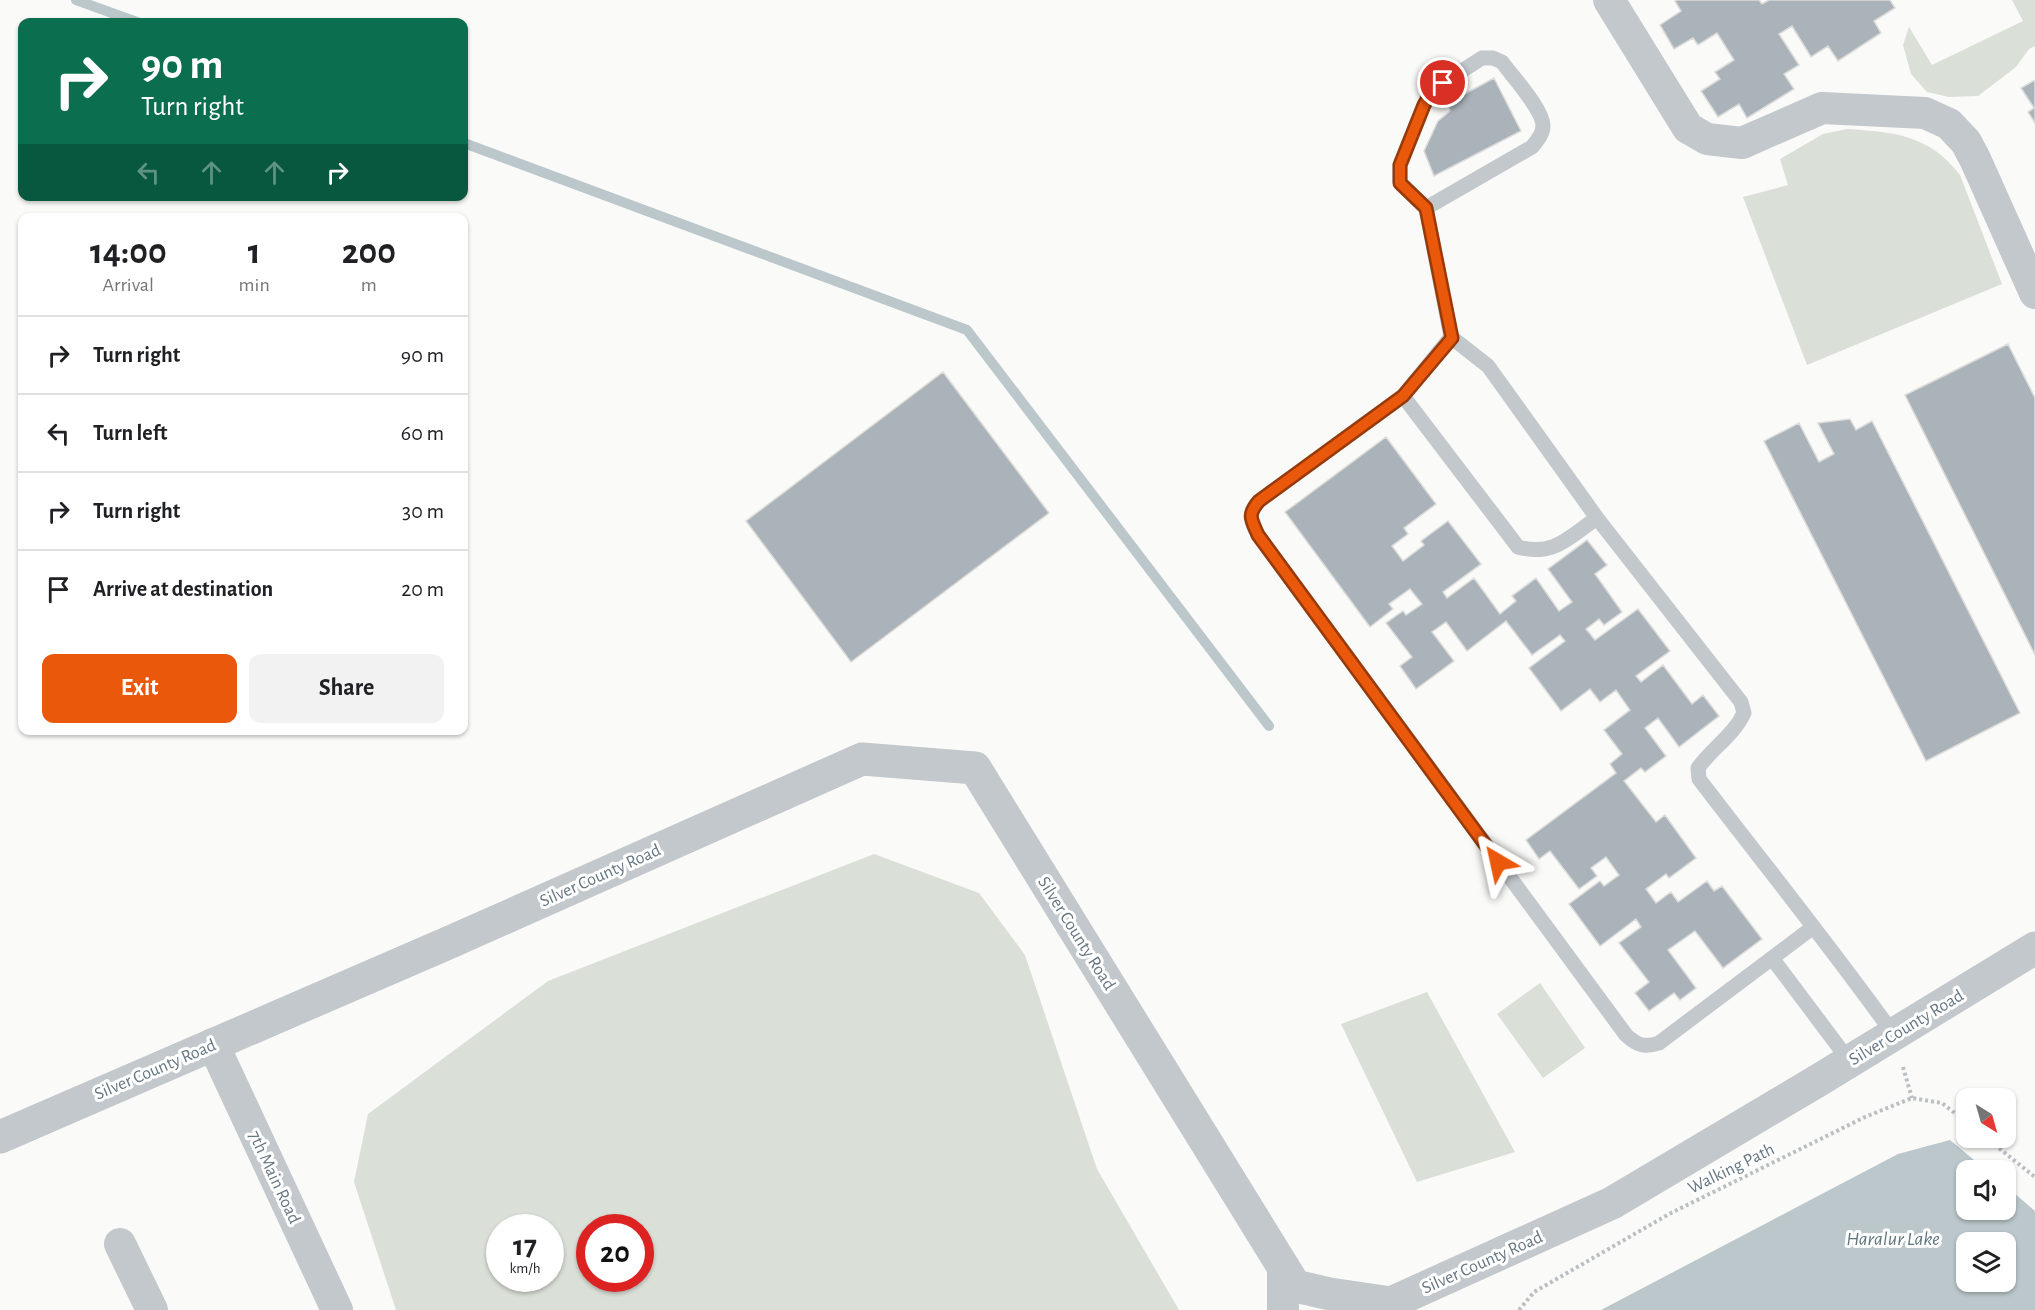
<!DOCTYPE html>
<html lang="en">
<head>
<meta charset="utf-8">
<style>
	:root { --surface:#fff; --page:#f2f2f2; --text:#202124; --muted:#757577; --line:#e0e0e0; --accent:#ea580c }
	body { margin:0; font-family:"Alegreya Sans",sans-serif; background:var(--page); color:var(--text); height:100vh; display:flex; flex-direction:column; font-size:22px; white-space:nowrap }
	* { box-sizing:border-box; margin:0 }
	p { font-size:20px; color:var(--muted) }
	.icon { flex:none; width:33px; height:33px; fill:none; stroke:currentColor; stroke-width:2; stroke-linecap:round; stroke-linejoin:round }
	.map { position:relative; flex:1; overflow:hidden }
	.details { position:absolute; left:18px; top:213px; width:450px; height:522px; display:flex; flex-direction:column; background:var(--surface); border-radius:12px; box-shadow:0 2px 4px #0004 }
	.details>* { flex:none }
	.guide { position:absolute; left:18px; top:18px; width:450px; height:183px; border-radius:12px; box-shadow:0 2px 4px #0004; background:#0b6e4f; color:#fff; overflow:hidden }
	.needle { width:39px; rotate:143deg }
	.fabs { position:absolute; left:1956px; top:1088px; display:grid; gap:12px }
	.fabs a { display:grid; place-items:center; width:60px; height:60px; border-radius:12px; background:var(--surface); box-shadow:0 2px 4px #0004; font-size:30px }
	.speed { position:absolute; left:486px; top:1214px; display:flex; gap:12px; font-size:30px; font-weight:700; text-align:center }
	.speed>* { display:grid; place-content:center; width:78px; height:78px; border-radius:50%; background:var(--surface); box-shadow:0 2px 4px #0004; line-height:1 }
	.speed small { font-size:15px; font-weight:400 }
	.speed .limit { border:9px solid #d22; background:#fff; color:#111 }
	.pin { position:absolute; display:grid; place-items:center; width:51px; height:51px; color:#fff; margin:-26px; border:3px solid #fff; border-radius:50%; box-shadow:0 2px 6px #0007 }
	.me { position:absolute; width:66px; margin:-33px; rotate:324deg; stroke-linejoin:round; filter:drop-shadow(0 0 4px #0008) }
	.turn { display:flex; align-items:center; gap:21px; height:126px; padding:0 24px; font-size:27px }
	.turn .icon { width:78px; height:78px; stroke-width:2.5 }
	.turn b { display:block; font-size:42px; line-height:51px }
	.lanes { display:flex; align-items:center; height:57px; padding:0 24px; background:#0003; justify-content:center; gap:30px; direction:ltr }
	.lanes .off { opacity:.35 }
	.eta { display:flex; justify-content:space-evenly; align-items:center; height:102px; text-align:center }
	.eta b { font-size:36px; font-weight:600; line-height:42px }
	.action { display:flex; gap:12px; margin-top:auto; padding:12px 24px }
	.action a { flex:1; height:69px; border-radius:12px; background:var(--accent); color:#fff; font-size:24px; font-weight:600; line-height:69px; text-align:center }
	.action a+a { background:var(--page); color:var(--text) }
	ul { padding:0; list-style:none }
	li { display:flex; align-items:center; gap:18px; height:78px; padding:0 24px; border-top:2px solid var(--line) }
	li div { flex:1 }
	li b { display:block; font-size:22px }
	li em { font-style:normal }
	.map>svg:first-child { display:block }
</style>
</head>
<body>
<div class="map">
<svg width="2035" height="1310" viewBox="0 0 2035 1310">
	<rect width="100%" height="100%" fill="#fafaf8"/>
	<!-- green -->
	<path fill="#dadfd7" fill-rule="evenodd" d="M2012 0H2035V46L2029 49 2016 67 1978 96 1949 97 1927 92 1911 74 1903 45 1909 27 1932 65 2023 21Z
		M1847 129C1894 132 1930 135 1960 175L2002 284 1807 365 1743 197 1788 185 1780 159 1823 134Z
		M874 854 979 893 1025 955 1097 1169 1179 1310H396L354 1182 368 1114 548 981ZM500 1227H550V1278H500ZM590 1227H640V1278H590Z
		M1540 983 1585 1048 1543 1078 1497 1014Z
		M1427 992 1515 1152 1417 1182 1341 1024Z"/>
	<!-- water -->
	<path fill="#bbc7cb" fill-rule="evenodd" d="M1950 1140 1986 1170H1966V1209H2006V1186L2035 1211V1310H1601L1898 1154ZM1966 1242H2006V1281H1966Z"/>
	<g fill="none" stroke-linecap="round" stroke-linejoin="round">
		<!-- stream -->
		<path stroke="#bbc7cb" stroke-width="10" d="M76 0 137 22
			M464 143 967 330 1269 726"/>
	</g>
	<!-- building -->
	<path fill="#aab3b9" stroke="#dcdcda" stroke-width="1.5" d="M1677 0H1759L1762 4 1769 0H1890L1895 8 1874 21 1881 33 1838 61 1828 46 1811 57 1792 26 1779 34 1799 65 1784 74 1794 89 1747 118 1739 104 1718 117 1701 91 1720 79 1715 72 1734 60 1717 33 1698 45 1693 38 1674 49 1660 25 1681 11 1675 1Z
		M1494 78 1521 131 1434 176 1424 151 1438 121 1450 111 1448 103Z
		M2035 80V123L2028 112 2034 108 2021 88Z
		M2008 344 2035 398V655L1905 395Z
		M943 372 1049 513 851 662 746 521Z
		M1850 419 1856 430 1872 421 2020 713 1926 761 1764 441 1799 423 1819 462 1834 454 1818 423Z
		M1386 437 1436 504 1404 528 1408 534 1392 546 1403 561 1424 545 1421 541 1448 521 1481 564 1443 592 1447 598 1474 578 1500 614 1516 601 1512 596 1536 578 1559 611 1572 602 1548 569 1587 540 1607 565 1595 574 1622 612 1604 625 1599 619 1586 629 1595 640 1638 609 1670 651 1636 676 1641 682 1663 665 1692 704 1703 695 1719 716 1679 747 1658 718 1645 728 1666 756 1645 772 1641 768 1624 781 1656 822 1665 815 1696 858 1669 878 1666 874 1646 889 1656 903 1671 892 1678 902 1707 881 1714 891 1722 886 1762 939 1723 968 1695 931 1668 950 1696 988 1680 1000 1674 993 1649 1011 1635 993 1649 982 1619 943 1641 927 1636 919 1600 946 1569 904 1600 881 1604 886 1619 875 1606 857 1591 868 1597 876 1579 889 1550 851 1539 859 1526 840 1616 773 1610 764 1622 754 1604 730 1630 710 1616 690 1600 702 1590 689 1561 711 1529 668 1565 641 1560 635 1532 655 1506 621 1467 651 1446 622 1432 632 1454 661 1416 689 1400 666 1412 657 1386 623 1403 611 1406 615 1422 604 1410 589 1389 604 1393 609 1370 627 1285 512Z"/>
	<g fill="none" stroke-linecap="round" stroke-linejoin="round">
		<!-- path -->
		<path stroke="#bbbfc2" stroke-width="4" stroke-dasharray="3 3" stroke-linecap="butt" d="M1903 1067 1912 1098
			M1985 1137 2035 1177
			M1519 1310 1534 1292 1669 1214 1865 1117 1912 1098 1942 1103 1966 1122"/>
		<!-- service -->
		<path stroke="#c3c8cc" stroke-width="15" d="M1426 208 1532 147C1537 141 1543 134 1543 126 1543 109 1512 76 1502 62L1493 58H1482L1443 83 1431 93 1424 105 1400 165V183L1426 208 1451 337 1488 366 1597 518 1741 702 1744 713C1734 735 1712 748 1698 768L1699 779C1764 864 1832 948 1894 1035
			M1451 337 1403 396 1259 501C1247 515 1250 519 1258 535L1626 1035C1637 1045 1644 1048 1659 1043L1812 928
			M1403 396 1518 547C1554 557 1569 537 1597 518
			M1772 958 1850 1062"/>
		<!-- minor -->
		<path stroke="#c3c8cc" stroke-width="32" d="M1609 0 1688 128 1707 139 1742 143 1822 108 1925 113 1949 124 1966 142 1975 159 2035 293
			M213 1044 337 1310
			M120 1244 152 1310
			M1283 1310V1267"/>
		<!-- tertiary -->
		<path stroke="#c3c8cc" stroke-width="33" d="M0 1137 448 943 862 759 975 768 1295 1286 1330 1294 1391 1303 1612 1203 1819 1080 2035 948"/>
	</g>
	<g fill="none" stroke-linecap="round" stroke-linejoin="round">
		<defs>
			<path id="route" d="M1443 83 1431 93 1424 105 1400 165V183L1426 208 1452 338 1403 396 1259 501C1247 515 1251 519 1258 535L1498 862"/>
		</defs>
		<!-- route casing -->
		<use href="#route" stroke="#983908" stroke-width="15"/>
		<!-- route -->
		<use href="#route" stroke="#ea580c" stroke-width="10"/>
	</g>
	<g text-anchor="middle" stroke-width="6" stroke-linejoin="round" paint-order="stroke">
		<!-- street labels -->
		<g font-size="18" fill="#657683" stroke="#fff">
			<text transform="translate(600 875) rotate(-24)" y="6">Silver County Road</text>
			<text transform="translate(1077 933) rotate(58)" y="6">Silver County Road</text>
			<text transform="translate(1906 1027) rotate(-31)" y="6">Silver County Road</text>
			<text transform="translate(155 1069) rotate(-23)" y="6">Silver County Road</text>
			<text transform="translate(1731 1168) rotate(-26)" y="6">Walking Path</text>
			<text transform="translate(275 1177) rotate(65)" y="6">7th Main Road</text>
			<text transform="translate(1482 1262) rotate(-24)" y="6">Silver County Road</text>
		</g>
		<!-- water labels -->
		<g font-size="20" font-style="italic" fill="#60757c" stroke="#fff">
			<text x="1893" y="1245">Haralur Lake</text>
		</g>
	</g>
</svg>
<div class="fabs">
<a><svg class="needle" viewBox="-14 -14 28 28"><path d="M0-13l5 13h-10z" fill="#e53935"/><path d="M0 13l5-13h-10z" fill="#757577"/></svg></a>
<a><svg class="icon" aria-label="sound" viewBox="0 0 24 24"><path d="M4 9h4l5-4v14l-5-4H4zM17 9q2 3 0 6"/></svg></a>
<a><svg class="icon" aria-label="layers" viewBox="0 0 24 24"><path d="M12 4l9 5-9 5-9-5zM3 14l9 5 9-5"/></svg></a>
</div>
<div class="speed"><div>17<small>km/h</small></div><div class="limit">20</div></div>
<div class="pin" style="left:1443px;top:83px;background:#d93025"><svg class="icon" aria-label="arrive" viewBox="0 0 24 24"><path d="M6 21V4h12l-3 4 3 4H6"/></svg></div>
<svg class="me" style="left:1498px;top:862px" viewBox="-20 -20 40 40"><path d="M0-17L14 15 0 8-14 15z" fill="#ea580c" stroke="#fff" stroke-width="4"/></svg>
<div class="guide">
<div class="turn"><svg class="icon" aria-label="right" viewBox="0 0 24 24"><path d="M7 20v-9h11M14 6l5 5-5 5"/></svg><div><b>90 m</b>Turn right</div></div>
<div class="lanes"><svg class="icon off" aria-label="left" viewBox="0 0 24 24"><path d="M17 20v-9H6M10 6l-5 5 5 5"/></svg><svg class="icon off" aria-label="ahead" viewBox="0 0 24 24"><path d="M12 20V5M6 11l6-6 6 6"/></svg><svg class="icon off" aria-label="ahead" viewBox="0 0 24 24"><path d="M12 20V5M6 11l6-6 6 6"/></svg><svg class="icon" aria-label="right" viewBox="0 0 24 24"><path d="M7 20v-9h11M14 6l5 5-5 5"/></svg></div>
</div>
<section class="details">
<div class="eta">
<div><b>14:00</b><p>Arrival</p></div>
<div><b>1</b><p>min</p></div>
<div><b>200</b><p>m</p></div>
</div>
<ul>
<li><svg class="icon" aria-label="right" viewBox="0 0 24 24"><path d="M7 20v-9h11M14 6l5 5-5 5"/></svg><div><b>Turn right</b></div><em>90 m</em></li>
<li><svg class="icon" aria-label="left" viewBox="0 0 24 24"><path d="M17 20v-9H6M10 6l-5 5 5 5"/></svg><div><b>Turn left</b></div><em>60 m</em></li>
<li><svg class="icon" aria-label="right" viewBox="0 0 24 24"><path d="M7 20v-9h11M14 6l5 5-5 5"/></svg><div><b>Turn right</b></div><em>30 m</em></li>
<li><svg class="icon" aria-label="arrive" viewBox="0 0 24 24"><path d="M6 21V4h12l-3 4 3 4H6"/></svg><div><b>Arrive at destination</b></div><em>20 m</em></li>
</ul>
<div class="action"><a>Exit</a><a>Share</a></div>
</section>
</div>
</body>
</html>
